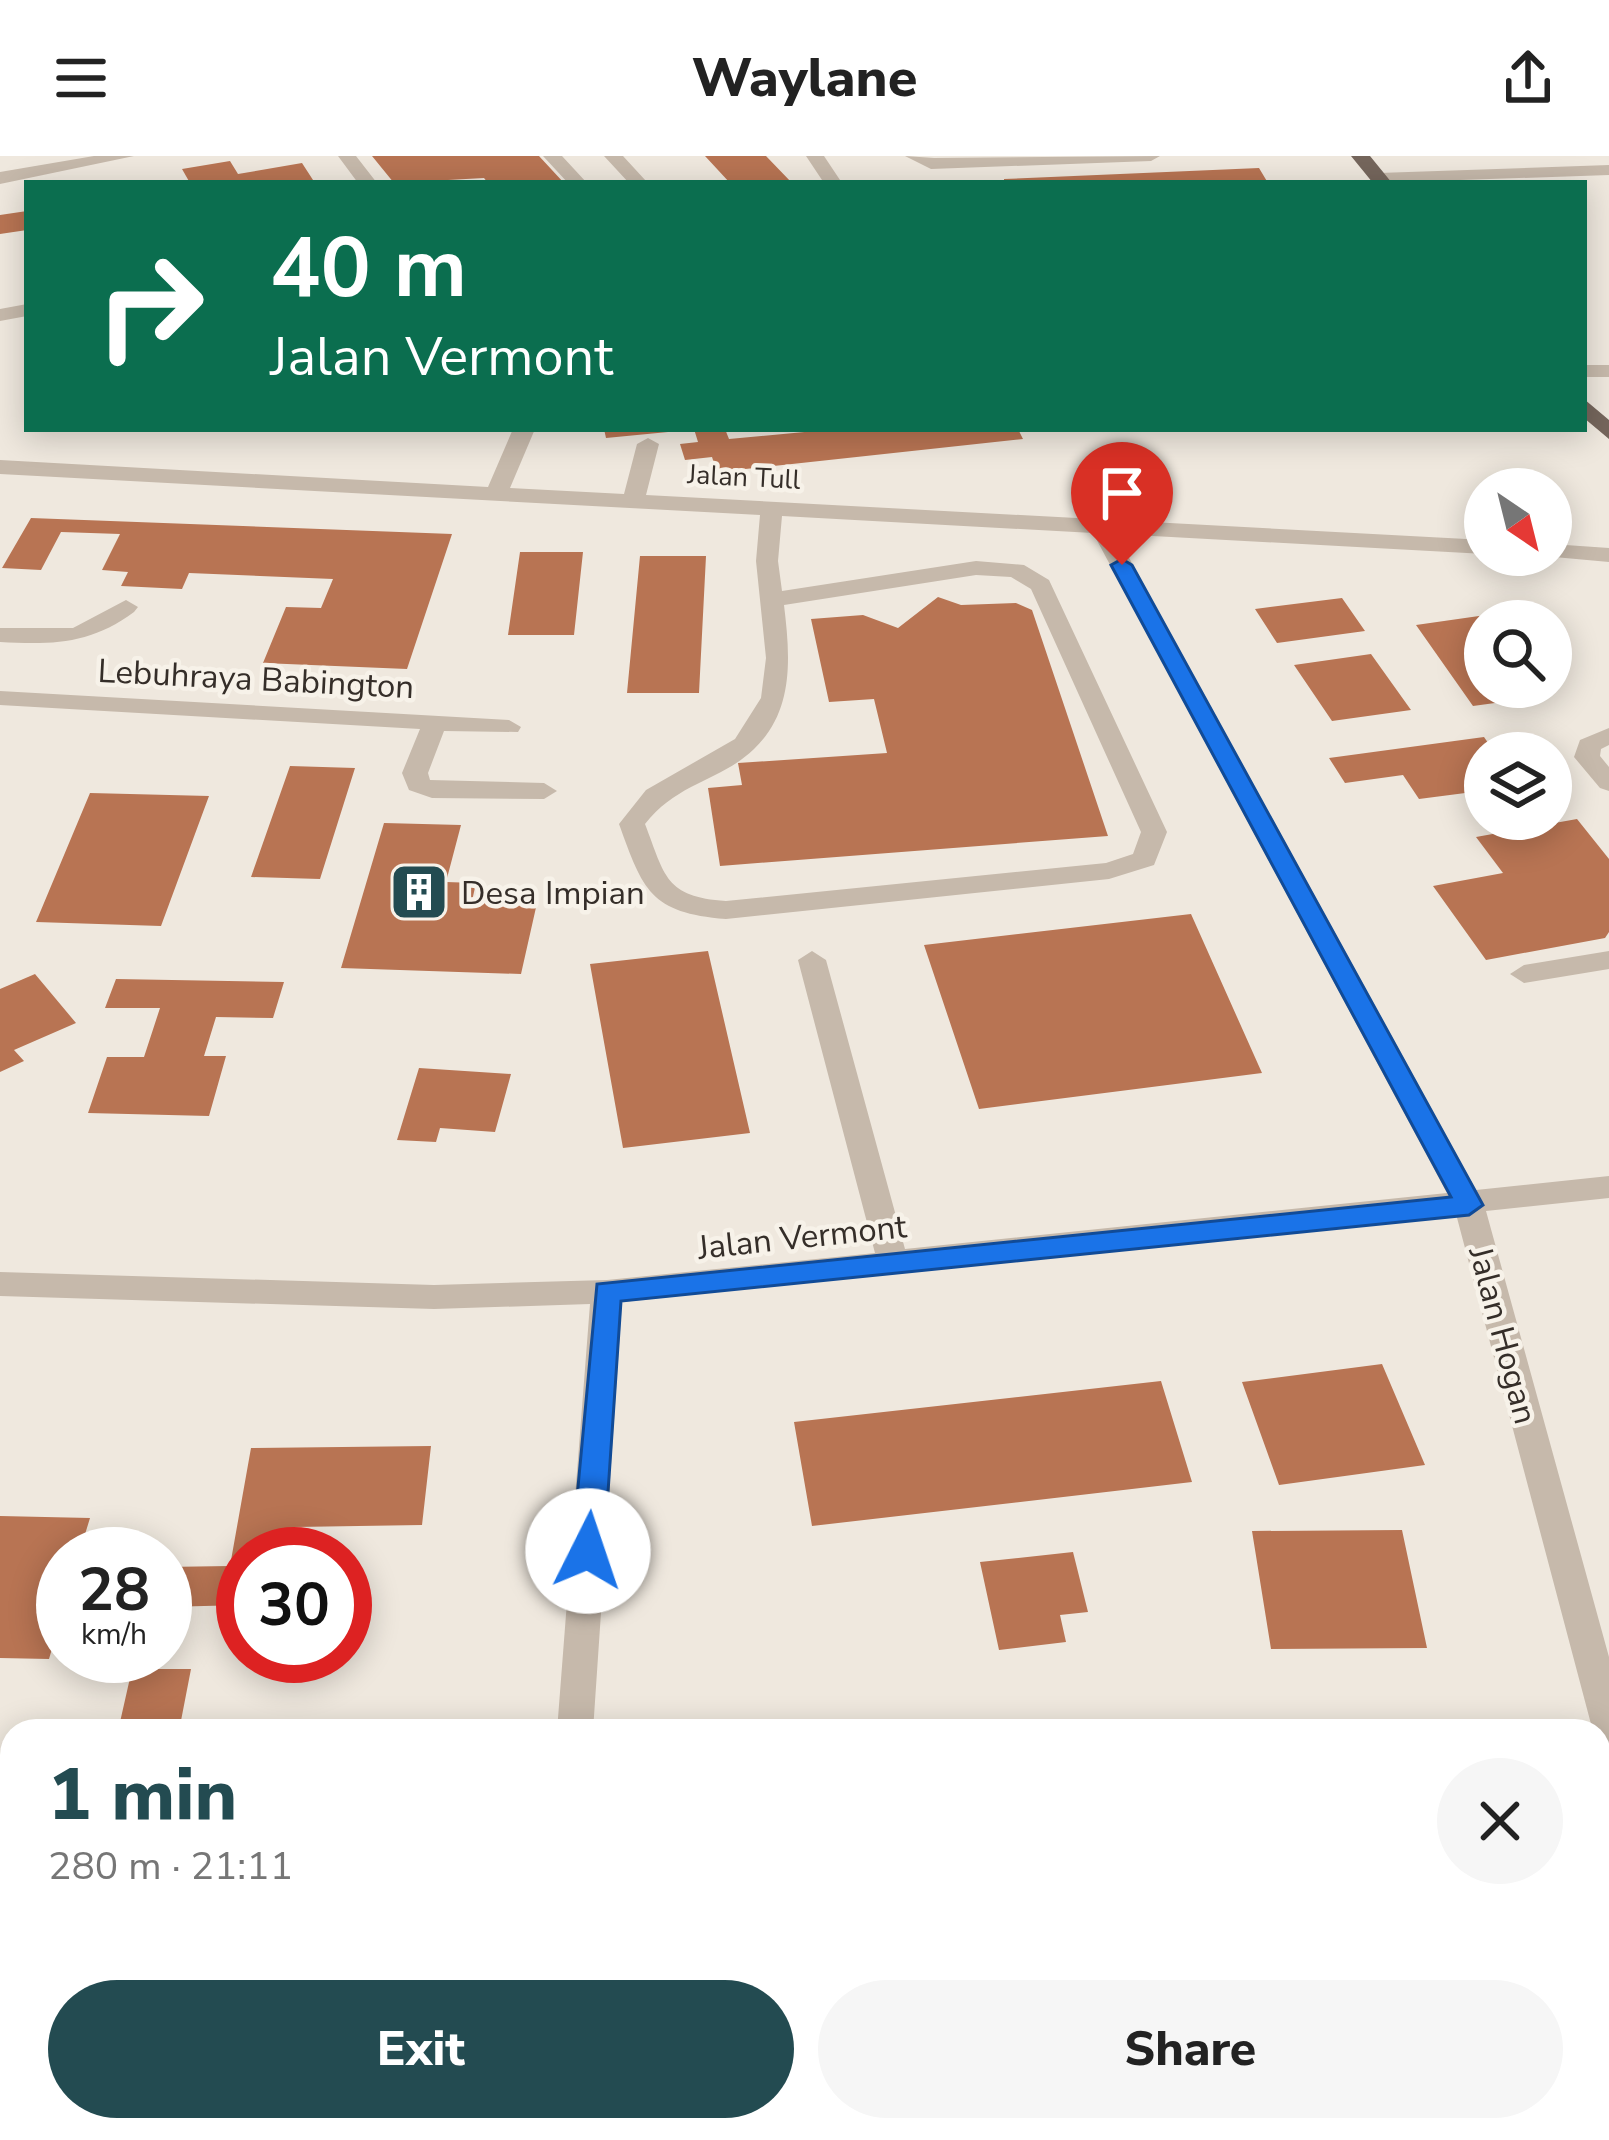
<!DOCTYPE html>
<html lang="en">
<head>
<meta charset="utf-8">
<style>
	:root { --surface:#fff; --page:#f6f6f6; --text:#222; --muted:#767676; --accent:#234b51 }
	body { margin:0; font-family:"Nunito Sans",sans-serif; background:var(--page); color:var(--text); height:100vh; display:flex; flex-direction:column; font-size:45px; white-space:nowrap }
	* { box-sizing:border-box; margin:0 }
	p { font-size:39px; color:var(--muted) }
	.icon { flex:none; width:66px; height:66px; fill:none; stroke:currentColor; stroke-width:2; stroke-linecap:round; stroke-linejoin:round }
	.map { position:relative; flex:1; overflow:hidden }
	.sheet { position:absolute; left:0px; top:1563px; width:1611px; height:423px; display:flex; flex-direction:column; background:var(--surface); border-radius:36px 36px 0 0; box-shadow:0 6px 30px #0003 }
	.sheet>* { flex:none }
	.banner { position:absolute; left:24px; top:24px; width:1563px; height:252px; border-radius:0px; box-shadow:0 6px 30px #0003; background:#0b6e4f; color:#fff; overflow:hidden }
	.needle { width:78px; rotate:145deg }
	.buttons { position:absolute; left:1464px; top:312px; display:grid; gap:24px }
	.buttons a { display:grid; place-items:center; width:108px; height:108px; border-radius:50%; background:var(--surface); box-shadow:0 6px 30px #0003; font-size:60px }
	.speed { position:absolute; left:36px; top:1371px; display:flex; gap:24px; font-size:60px; font-weight:700; text-align:center }
	.speed>* { display:grid; place-content:center; width:156px; height:156px; border-radius:50%; background:var(--surface); box-shadow:0 6px 30px #0003; line-height:1 }
	.speed small { font-size:30px; font-weight:400 }
	.speed .limit { border:18px solid #d22; background:#fff; color:#111 }
	.pin { position:absolute; display:grid; place-items:center; width:102px; height:102px; color:#fff; margin:-123px -51px; border-radius:50% 50% 50% 0; rotate:-45deg; box-shadow:0 0 12px #0007 }
	.pin .icon { rotate:45deg }
	.me { position:absolute; width:132px; margin:-66px; rotate:4deg; stroke-linejoin:round; filter:drop-shadow(0 0 9px #0008) }
	.turn { display:flex; align-items:center; gap:42px; height:252px; padding:0 48px; font-size:54px }
	.turn .icon { width:156px; height:156px; stroke-width:2.5 }
	.turn b { display:block; font-size:84px; line-height:102px }
	.round { display:grid; place-items:center; flex:none; width:126px; height:126px; border-radius:63px; background:var(--page) }
	.headline { display:flex; align-items:center; justify-content:space-between; height:204px; padding:0 48px }
	h1 { font-size:72px; font-weight:800; line-height:90px; color:var(--accent) }
	.button { display:flex; gap:24px; margin-top:auto; padding:24px 48px }
	.button a { flex:1; height:138px; border-radius:72px; background:var(--accent); color:#fff; font-size:48px; font-weight:800; line-height:138px; text-align:center }
	.button a+a { background:var(--page); color:var(--text) }
	header { display:flex; justify-content:space-between; align-items:center; height:156px; padding:0 48px; background:var(--surface); font-size:54px; font-weight:800 }
	.map>svg:first-child { display:block }
</style>
</head>
<body>
<header><svg class="icon" aria-label="menu" viewBox="0 0 24 24"><path d="M4 6h16M4 12h16M4 18h16"/></svg>Waylane<svg class="icon" aria-label="share" viewBox="0 0 24 24"><path d="M12 15V3M7 8l5-5 5 5M5 13v7h14v-7"/></svg></header>
<div class="map">
<svg width="1609" height="1984" viewBox="0 0 1609 1984">
	<rect width="100%" height="100%" fill="#efe8de"/>
	<!-- building -->
	<path fill="#b87453" d="M372 0H539L564 27H488L484 22 394 27Z
		M705 0H766L792 27H730Z
		M230 5 238 18 302 7 313 24 190 27 182 13Z
		M1259 12 1268 27H1004V23Z
		M27 55V74L0 78V59Z
		M604 273H668V276L606 282Z
		M694 273H725L729 283 836 273H1018L1023 283 717 316 712 301 685 304 680 288 698 286Z
		M31 362 452 378 407 513 263 507 286 451 321 452 333 423 189 417 182 433 121 430 128 416 102 414 120 378 61 376 41 414 2 412Z
		M520 396H583L574 479H508Z
		M640 400H706L699 537H627Z
		M938 441 961 449 1016 447 1032 454 1108 680 720 710 708 632 742 629 738 607 887 597 874 543 829 546 811 463 863 459 898 472Z
		M1342 442 1365 475 1277 487 1255 453Z
		M1486 459 1491 465H1485V531H1541L1547 540 1473 550 1416 469Z
		M1371 498 1411 554 1332 565 1294 509Z
		M1484 581 1495 597H1485V653L1473 636 1419 643 1403 619 1345 627 1329 602Z
		M290 610 355 612 320 723 251 721Z
		M90 637 209 640 161 770 36 766Z
		M1577 663 1609 703V776L1605 782 1486 804 1433 730 1503 717 1476 681Z
		M384 667 461 669 446 726 476 727 472 745 537 747 521 818 341 812Z
		M1191 758 1262 917 979 953 924 789Z
		M708 795 750 977 623 992 590 808Z
		M35 818 76 867 14 894 24 905 0 916V833Z
		M116 823 284 826 273 862 216 861 204 900H226L209 960 88 957 107 901H144L160 852H105Z
		M419 912 511 918 495 976 440 972 436 986 397 984Z
		M1382 1208 1425 1309 1279 1329 1242 1226Z
		M1161 1225 1192 1326 812 1370 794 1266Z
		M431 1290 422 1369 295 1371 291 1398H243V1449L165 1451V1411L230 1410 251 1292Z
		M0 1360 90 1362 79 1398H63V1455L49 1503 0 1502Z
		M1402 1374 1427 1492 1271 1493 1252 1375Z
		M1073 1396 1088 1456 1060 1459 1066 1486 999 1494 980 1406Z
		M132 1513H191L179 1575H118Z
		M1599 1745H1609V1879H1599Z
		M105 1974H292L291 1984H103Z
		M728 1974H950V1984H727Z"/>
	<g fill="none" stroke-linecap="round" stroke-linejoin="round">
		<!-- minor -->
		<path fill="#c6b9ab" fill-rule="evenodd" d="M94 0H134L0 28V16Z
			M338 0H356L377 27H358Z
			M543 0H562L587 27H568Z
			M604 0H623L646 25 629 27Z
			M806 0H824L842 27H824Z
			M905 0 934 2 1160 0 1151 5 931 13Z
			M1609 9V19L1373 27 1370 23 1379 17Z
			M27 148V160L0 165V153Z
			M1584 209H1609V221H1584Z
			M513 273H535L510 332 624 338 637 288 648 282 659 288 646 339 1485 384V398L1116 378 1476 1034 1609 1020V1042L1486 1055 1609 1501V1609L1599 1613V1575L1591 1568 1456 1058 622 1146 593 1575H557L590 1148 434 1153 0 1140V1116L434 1129 607 1124 875 1097 798 804 812 795 826 804 905 1093 1447 1037 1093 377 782 360 778 405 782 435 976 405 1024 409 1049 424 1167 676 1154 709 1109 723 726 763C650 757 643 734 619 668L646 634 735 583 761 542 766 502 756 405 760 359 0 318V304L488 331ZM976 419 1011 421 1031 433 1141 676 1133 698 1106 707 726 745C665 741 665 720 645 668 678 626 721 625 754 593 795 554 790 499 784 449Z
			M1551 388 1609 392V406L1543 400 1551 399Z
			M126 444 138 451 134 456C91 488 53 489 0 486V472H73Z
			M0 535 509 564 521 571 518 576 444 575 428 617 430 624 544 627 557 635 544 643 432 642 409 634 402 617 420 573 0 549Z
			M1609 572V589L1601 593 1600 600 1609 611V635L1600 632 1574 601 1580 584Z
			M1609 795V813L1524 827 1510 818 1524 809Z
			M525 1974H567L566 1984H524Z"/>
		<!-- major -->
		<path fill="#75665c" fill-rule="evenodd" d="M1351 0H1370L1392 27H1373Z
			M1584 243 1609 264V283L1584 262Z"/>
	</g>
	<!-- route -->
	<path fill="#1a73e8" stroke="#114b97" stroke-width="3" d="M1122 403 1132 409 1483 1049 1469 1059 621 1145 604 1395 599 1404 588 1408 577 1404 572 1395 597 1128 1451 1041 1111 409Z"/>
	<!-- icons -->
	<defs>
		<symbol id="building-square" viewBox="-11 -11 22 22"><rect x="-9" y="-9" width="18" height="18" rx="4" fill="#234b51" stroke="#f7f2e9"/><path d="M-4-6H4V6H1V3H-1V6H-4ZM-2.5-4.3h1.7v1.8h-1.7ZM.8-4.3h1.7v1.8H.8ZM-2.5-1h1.7V.8h-1.7ZM.8-1h1.7V.8H.8Z" fill="#fff"/></symbol>
	</defs>
	<g fill-rule="evenodd">
		<use href="#building-square" x="386" y="703" width="66" height="66"/>
	</g>
	<g text-anchor="middle" stroke-width="9" stroke-linejoin="round" paint-order="stroke">
		<!-- far-street labels -->
		<g font-size="27" fill="#352e29" stroke="#f7f2e9">
			<text transform="translate(744 321) rotate(3)" y="9">Jalan Tull</text>
		</g>
		<!-- street labels -->
		<g font-size="33" fill="#352e29" stroke="#f7f2e9">
			<text transform="translate(256 522) rotate(3)" y="12">Lebuhraya Babington</text>
			<text transform="translate(802 1080) rotate(-6)" y="12">Jalan Vermont</text>
			<text transform="translate(1504 1179) rotate(75)" y="12">Jalan Hogan</text>
		</g>
		<!-- poi labels -->
		<g font-size="33" fill="#352e29" stroke="#f7f2e9" text-anchor="start">
			<text x="461" y="748">Desa Impian</text>
		</g>
	</g>
</svg>
<div class="buttons">
<a><svg class="needle" viewBox="-14 -14 28 28"><path d="M0-13l5 13h-10z" fill="#e53935"/><path d="M0 13l5-13h-10z" fill="#767676"/></svg></a>
<a><svg class="icon" aria-label="search" viewBox="0 0 24 24"><circle cx="10" cy="10" r="6"/><path d="M15 15l6 6"/></svg></a>
<a><svg class="icon" aria-label="layers" viewBox="0 0 24 24"><path d="M12 4l9 5-9 5-9-5zM3 14l9 5 9-5"/></svg></a>
</div>
<div class="speed"><div>28<small>km/h</small></div><div class="limit">30</div></div>
<div class="pin" style="left:1122px;top:409px;background:#d93025"><svg class="icon" aria-label="arrive" viewBox="0 0 24 24"><path d="M6 21V4h12l-3 4 3 4H6"/></svg></div>
<svg class="me" style="left:588px;top:1395px" viewBox="-20 -20 40 40"><circle r="19" fill="#fff"/><path d="M0-13L10 11 0 6-10 11z" fill="#1a73e8"/></svg>
<div class="banner">
<div class="turn"><svg class="icon" aria-label="right" viewBox="0 0 24 24"><path d="M7 20v-9h11M14 6l5 5-5 5"/></svg><div><b>40 m</b>Jalan Vermont</div></div>
</div>
<section class="sheet">
<div class="headline"><div><h1>1 min</h1><p>280 m · 21:11</p></div><a class="round"><svg class="icon" aria-label="close" viewBox="0 0 24 24"><path d="M6 6l12 12M18 6L6 18"/></svg></a></div>
<div class="button"><a>Exit</a><a>Share</a></div>
</section>
</div>
</body>
</html>
